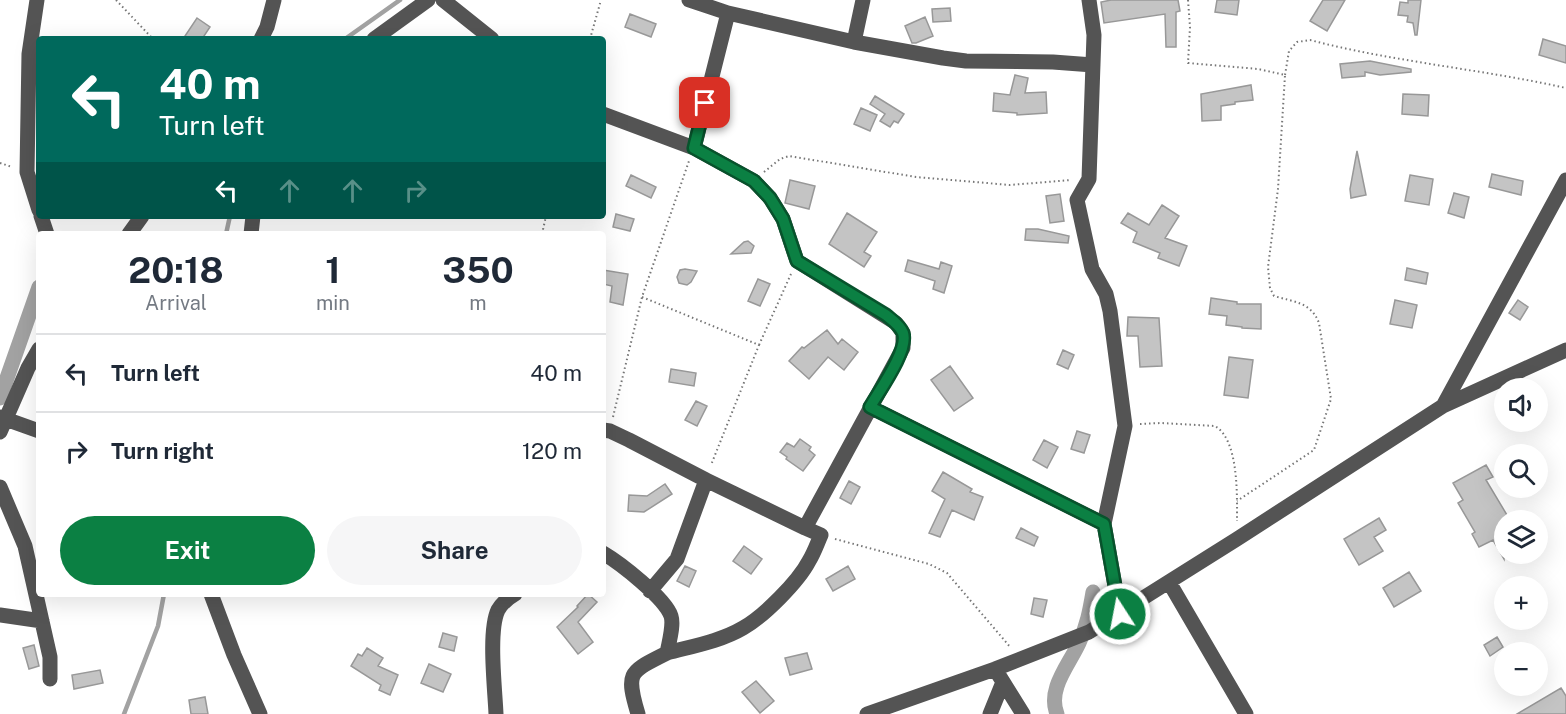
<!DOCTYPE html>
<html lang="en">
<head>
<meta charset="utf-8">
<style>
	:root { --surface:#fff; --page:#f6f6f7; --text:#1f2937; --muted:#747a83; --line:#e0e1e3; --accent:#0b8043 }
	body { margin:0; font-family:"Public Sans",sans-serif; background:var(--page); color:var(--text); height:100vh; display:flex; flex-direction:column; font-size:22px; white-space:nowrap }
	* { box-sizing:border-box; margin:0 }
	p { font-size:20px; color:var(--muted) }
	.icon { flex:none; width:33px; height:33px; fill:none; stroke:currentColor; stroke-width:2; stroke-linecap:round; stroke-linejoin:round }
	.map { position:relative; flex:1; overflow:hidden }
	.side { position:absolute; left:36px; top:231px; width:570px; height:366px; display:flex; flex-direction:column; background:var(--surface); border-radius:6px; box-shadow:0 6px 24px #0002 }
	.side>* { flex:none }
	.hud { position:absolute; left:36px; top:36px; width:570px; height:183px; border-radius:6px; box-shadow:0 6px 24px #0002; background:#00695c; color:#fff; overflow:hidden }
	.buttons { position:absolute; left:1494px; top:378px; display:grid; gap:12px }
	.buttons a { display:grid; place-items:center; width:54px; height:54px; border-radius:50%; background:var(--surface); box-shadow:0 6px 24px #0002; font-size:30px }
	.pin { position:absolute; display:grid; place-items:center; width:51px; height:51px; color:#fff; margin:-26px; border-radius:12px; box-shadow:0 3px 9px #0006 }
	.me { position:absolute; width:66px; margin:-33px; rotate:349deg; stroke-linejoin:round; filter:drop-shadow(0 0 4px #0008) }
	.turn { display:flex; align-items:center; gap:21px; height:126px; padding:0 24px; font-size:27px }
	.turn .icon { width:78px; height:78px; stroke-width:2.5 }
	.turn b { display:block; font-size:42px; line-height:51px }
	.lanes { display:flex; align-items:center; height:57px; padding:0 24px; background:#0003; justify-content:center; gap:30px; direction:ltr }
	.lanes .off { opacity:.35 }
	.eta { display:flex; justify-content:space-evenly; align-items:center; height:102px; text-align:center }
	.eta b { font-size:36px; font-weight:700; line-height:42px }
	.cta { display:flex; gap:12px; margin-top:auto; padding:12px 24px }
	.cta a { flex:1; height:69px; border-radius:36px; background:var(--accent); color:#fff; font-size:24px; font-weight:700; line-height:69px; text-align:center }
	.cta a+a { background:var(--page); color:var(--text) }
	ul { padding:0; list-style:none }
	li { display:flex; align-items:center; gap:18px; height:78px; padding:0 24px; border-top:2px solid var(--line) }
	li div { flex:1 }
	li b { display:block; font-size:22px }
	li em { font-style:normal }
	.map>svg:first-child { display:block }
</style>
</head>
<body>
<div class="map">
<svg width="1566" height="714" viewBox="0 0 1566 714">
	<rect width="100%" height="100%" fill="#fff"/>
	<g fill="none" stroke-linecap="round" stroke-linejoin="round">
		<!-- stream -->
		<path stroke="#a2a2a2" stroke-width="4.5" d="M345 39 400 0
			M226 234 230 216
			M124 714 158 626 164 594"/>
		<!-- canal -->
		<path stroke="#a2a2a2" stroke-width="15" d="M0 398 39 287
			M1057 714C1047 689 1069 665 1079 643 1087 626 1090 610 1093 592"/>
	</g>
	<!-- building -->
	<path fill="#c4c4c4" stroke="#989898" stroke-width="1.5" d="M1111 0H1178L1180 11 1176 12V47H1166L1165 14 1104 23 1101 2Z
		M1217 0H1239L1237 15 1215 12Z
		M1323 0H1345L1327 31 1310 21Z
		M1408 0H1421L1417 35H1415L1413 23 1407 22 1408 16 1398 15 1400 2 1408 3Z
		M950 8 951 21 933 22 932 9Z
		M630 14 656 24 651 37 625 27Z
		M925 17 933 36 916 43H912L905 26Z
		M197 18 210 27 202 39H183Z
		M1543 39 1566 46V63L1539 55Z
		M1370 61 1411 69V72L1380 75 1365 72V76L1342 78 1340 64Z
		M1015 75 1028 78 1025 93 1046 92 1047 113 1017 115V113L993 111 994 93 1010 95Z
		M1251 85 1253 100 1235 102V104L1221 106V120L1202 121 1201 94Z
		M1403 94 1429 95 1428 116 1402 114Z
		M875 96 904 114 898 123 894 121 890 127 880 121 885 114 870 104Z
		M861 108 877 115 870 131 854 124Z
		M1357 151 1366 195 1351 198 1350 189Z
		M1492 174 1523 181 1521 195 1489 187Z
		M631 175 656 187 651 198 626 186Z
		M1410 175 1433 179 1429 205 1405 201Z
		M790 180 815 186 809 209 785 203Z
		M1454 193 1469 197 1464 218 1448 213Z
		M1060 194 1064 221 1050 223 1046 196Z
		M1162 205 1179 216 1165 238 1187 246 1179 266 1158 258 1160 253 1133 242 1137 232 1121 223 1128 213 1149 225Z
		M847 213 877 232 864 252 871 256 864 267 829 244Z
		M616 214 634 219 630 231 613 227Z
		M1026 229H1038L1069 236 1068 243 1025 240Z
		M748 241 754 246 751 253 731 254 744 242Z
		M908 260 939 269 941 262 952 266 944 293 933 289 935 281 905 271Z
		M1407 268 1428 273 1426 284 1405 280Z
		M685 269 697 271 691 282 687 285 679 283 677 277 680 270Z
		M603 270 628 274 623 305 610 302 612 286 603 284Z
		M758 279 770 284 760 306 748 301Z
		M1211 298 1237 302V304H1261V329L1242 328V327L1226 325 1227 316 1209 314Z
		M1395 300 1417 305 1412 328 1390 324Z
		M1518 300 1528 307 1520 320 1509 313Z
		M1128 317 1159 318 1162 366 1140 367 1138 336H1127Z
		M827 330 838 344 842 339 858 352 844 370 828 357 809 379 789 361 802 347 804 348Z
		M1063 350 1074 355 1068 369 1057 364Z
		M1229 357 1253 360 1248 398 1224 395Z
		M950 366 973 398 954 411 931 380Z
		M671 369 696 373 694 386 669 382Z
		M696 401 707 406 697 426 685 420Z
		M1077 431 1090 435 1084 453 1071 449Z
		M800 439 811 447 809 450 815 455 803 471 786 459 787 457 780 452 787 443 794 447Z
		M1044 440 1058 447 1047 468 1033 460Z
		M1486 465 1493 477 1486 480 1510 520H1504V559L1493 540 1479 547 1472 534 1475 532 1458 503 1463 500 1453 483Z
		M943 472 972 489 970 492 983 497 974 520 952 510 940 537 929 533 945 499 932 491Z
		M849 481 860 487 851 504 840 498Z
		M665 484 672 494 644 512 628 511 629 495 647 496Z
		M1379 518 1386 530 1374 537 1383 551 1359 565 1344 539Z
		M1021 528 1038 537 1034 546 1016 538Z
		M744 546 762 559 751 574 733 561Z
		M685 566 696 571 689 587 677 581Z
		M848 566 855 579 833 591 826 579Z
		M1409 572 1421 591 1394 607 1383 588Z
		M588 594 597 602 578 622 593 642 578 654 557 627 578 607 577 606Z
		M1034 598 1047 600 1043 617 1031 614Z
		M443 633 457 637 454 651 439 647Z
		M1497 637 1503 647 1490 656 1484 645Z
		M34 645 39 666 29 669 23 648Z
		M367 648 383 658 378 666 398 675 390 695 379 690 381 685 351 666 358 654 362 656Z
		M807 653 812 669 790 675 785 658Z
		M429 664 451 674 443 692 421 683Z
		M100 670 103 683 74 689 72 675Z
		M756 681 774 701 760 713 742 692Z
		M1561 688 1566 696V714H1517Z
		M205 697 208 714H191L189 700Z"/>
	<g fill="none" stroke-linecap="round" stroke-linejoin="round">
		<!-- path -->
		<path stroke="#767676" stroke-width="2" stroke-dasharray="1.5 3" stroke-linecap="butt" d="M116 0 153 39
			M1188 0 1190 27 1188 63 1258 69 1285 75 1278 189 1268 267 1270 288 1274 296C1294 302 1311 302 1319 323L1331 399 1314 450 1237 501
			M590 39 601 0
			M1285 75 1289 51 1297 42 1310 40C1394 62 1481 69 1566 88
			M0 163 12 167
			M764 172 780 159 789 156 916 177 1010 185 1071 180
			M542 234 546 216
			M642 297 759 345 711 465
			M759 345 791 274
			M613 417 642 297 689 161
			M1140 424 1161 423 1215 426C1239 440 1237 496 1237 521
			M835 539 929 564 947 573 1011 648"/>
		<!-- minor -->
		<path stroke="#545454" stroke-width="15" d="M37 0 29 54 27 172 39 210
			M443 0 492 39
			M689 0 728 13
			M1089 0 1094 35 1089 179 1077 200 1092 269 1106 294 1110 311 1125 426 1104 524 1120 614
			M261 39 267 27 274 0
			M374 39 428 0
			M854 42 863 0
			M603 114 694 148 728 13 854 42 943 58 966 61 1053 62 1093 65
			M41 216 47 234
			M129 234 142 216
			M251 234 253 216
			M1443 406 1566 180
			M870 407 1104 524
			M0 417 39 431
			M603 430 610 431 629 440 706 480
			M0 432 28 368 39 349
			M0 487 25 546 50 657V679
			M603 553C620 563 665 598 671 616 674 625 669 642 667 653 630 672 625 671 638 714
			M1169 582 1246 714
			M650 591 677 559 706 480 805 528 903 348V333L896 323 797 261 783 219 770 198 754 181 694 148
			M211 594 234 655 260 714
			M0 615 42 621
			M667 653C693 646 721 641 743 628 764 616 798 582 809 561 814 553 817 544 821 535L805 528
			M995 669 1023 714
			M496 714C495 689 488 631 498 610 502 603 508 598 515 594
			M867 714 995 669 1089 632 1237 539 1443 406 1566 350
			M990 714 1003 682"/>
	</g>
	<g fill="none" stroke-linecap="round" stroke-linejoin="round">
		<defs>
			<path id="route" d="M705 103 694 148 754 181 770 198 783 219 797 261 886 315C892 320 900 325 903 333 909 350 879 391 870 407L1104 524 1120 614"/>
		</defs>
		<!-- route casing -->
		<use href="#route" stroke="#07532c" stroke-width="15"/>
		<!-- route -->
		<use href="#route" stroke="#0b8043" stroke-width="10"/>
	</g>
</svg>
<div class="buttons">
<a><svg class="icon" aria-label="sound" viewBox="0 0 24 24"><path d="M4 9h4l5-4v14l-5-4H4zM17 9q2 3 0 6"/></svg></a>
<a><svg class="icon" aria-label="search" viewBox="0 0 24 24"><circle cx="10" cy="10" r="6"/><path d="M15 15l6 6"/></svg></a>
<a><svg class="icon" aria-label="layers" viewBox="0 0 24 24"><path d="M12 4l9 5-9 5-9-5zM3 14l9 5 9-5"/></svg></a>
<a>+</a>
<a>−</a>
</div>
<div class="pin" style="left:705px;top:103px;background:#d93025"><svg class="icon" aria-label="arrive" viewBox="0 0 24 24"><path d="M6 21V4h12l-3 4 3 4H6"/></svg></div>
<svg class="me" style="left:1120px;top:614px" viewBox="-20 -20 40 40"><circle r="17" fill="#0b8043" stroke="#fff" stroke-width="3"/><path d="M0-11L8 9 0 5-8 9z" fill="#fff"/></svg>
<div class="hud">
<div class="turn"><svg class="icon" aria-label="left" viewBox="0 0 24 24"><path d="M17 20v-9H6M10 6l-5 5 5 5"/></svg><div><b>40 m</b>Turn left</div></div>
<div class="lanes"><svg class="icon" aria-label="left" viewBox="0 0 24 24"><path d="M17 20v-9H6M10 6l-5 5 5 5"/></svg><svg class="icon off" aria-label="ahead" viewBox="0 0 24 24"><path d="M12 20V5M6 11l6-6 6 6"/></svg><svg class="icon off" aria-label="ahead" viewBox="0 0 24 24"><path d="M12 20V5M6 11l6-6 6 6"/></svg><svg class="icon off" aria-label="right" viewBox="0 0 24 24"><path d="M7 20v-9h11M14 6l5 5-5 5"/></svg></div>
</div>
<section class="side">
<div class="eta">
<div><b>20:18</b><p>Arrival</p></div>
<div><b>1</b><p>min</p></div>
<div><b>350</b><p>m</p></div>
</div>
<ul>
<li><svg class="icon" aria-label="left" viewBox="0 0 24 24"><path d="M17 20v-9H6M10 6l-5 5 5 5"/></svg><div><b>Turn left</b></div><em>40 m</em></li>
<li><svg class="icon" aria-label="right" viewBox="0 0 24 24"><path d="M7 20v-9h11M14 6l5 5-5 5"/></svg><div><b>Turn right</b></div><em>120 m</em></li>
</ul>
<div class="cta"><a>Exit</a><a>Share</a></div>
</section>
</div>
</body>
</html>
